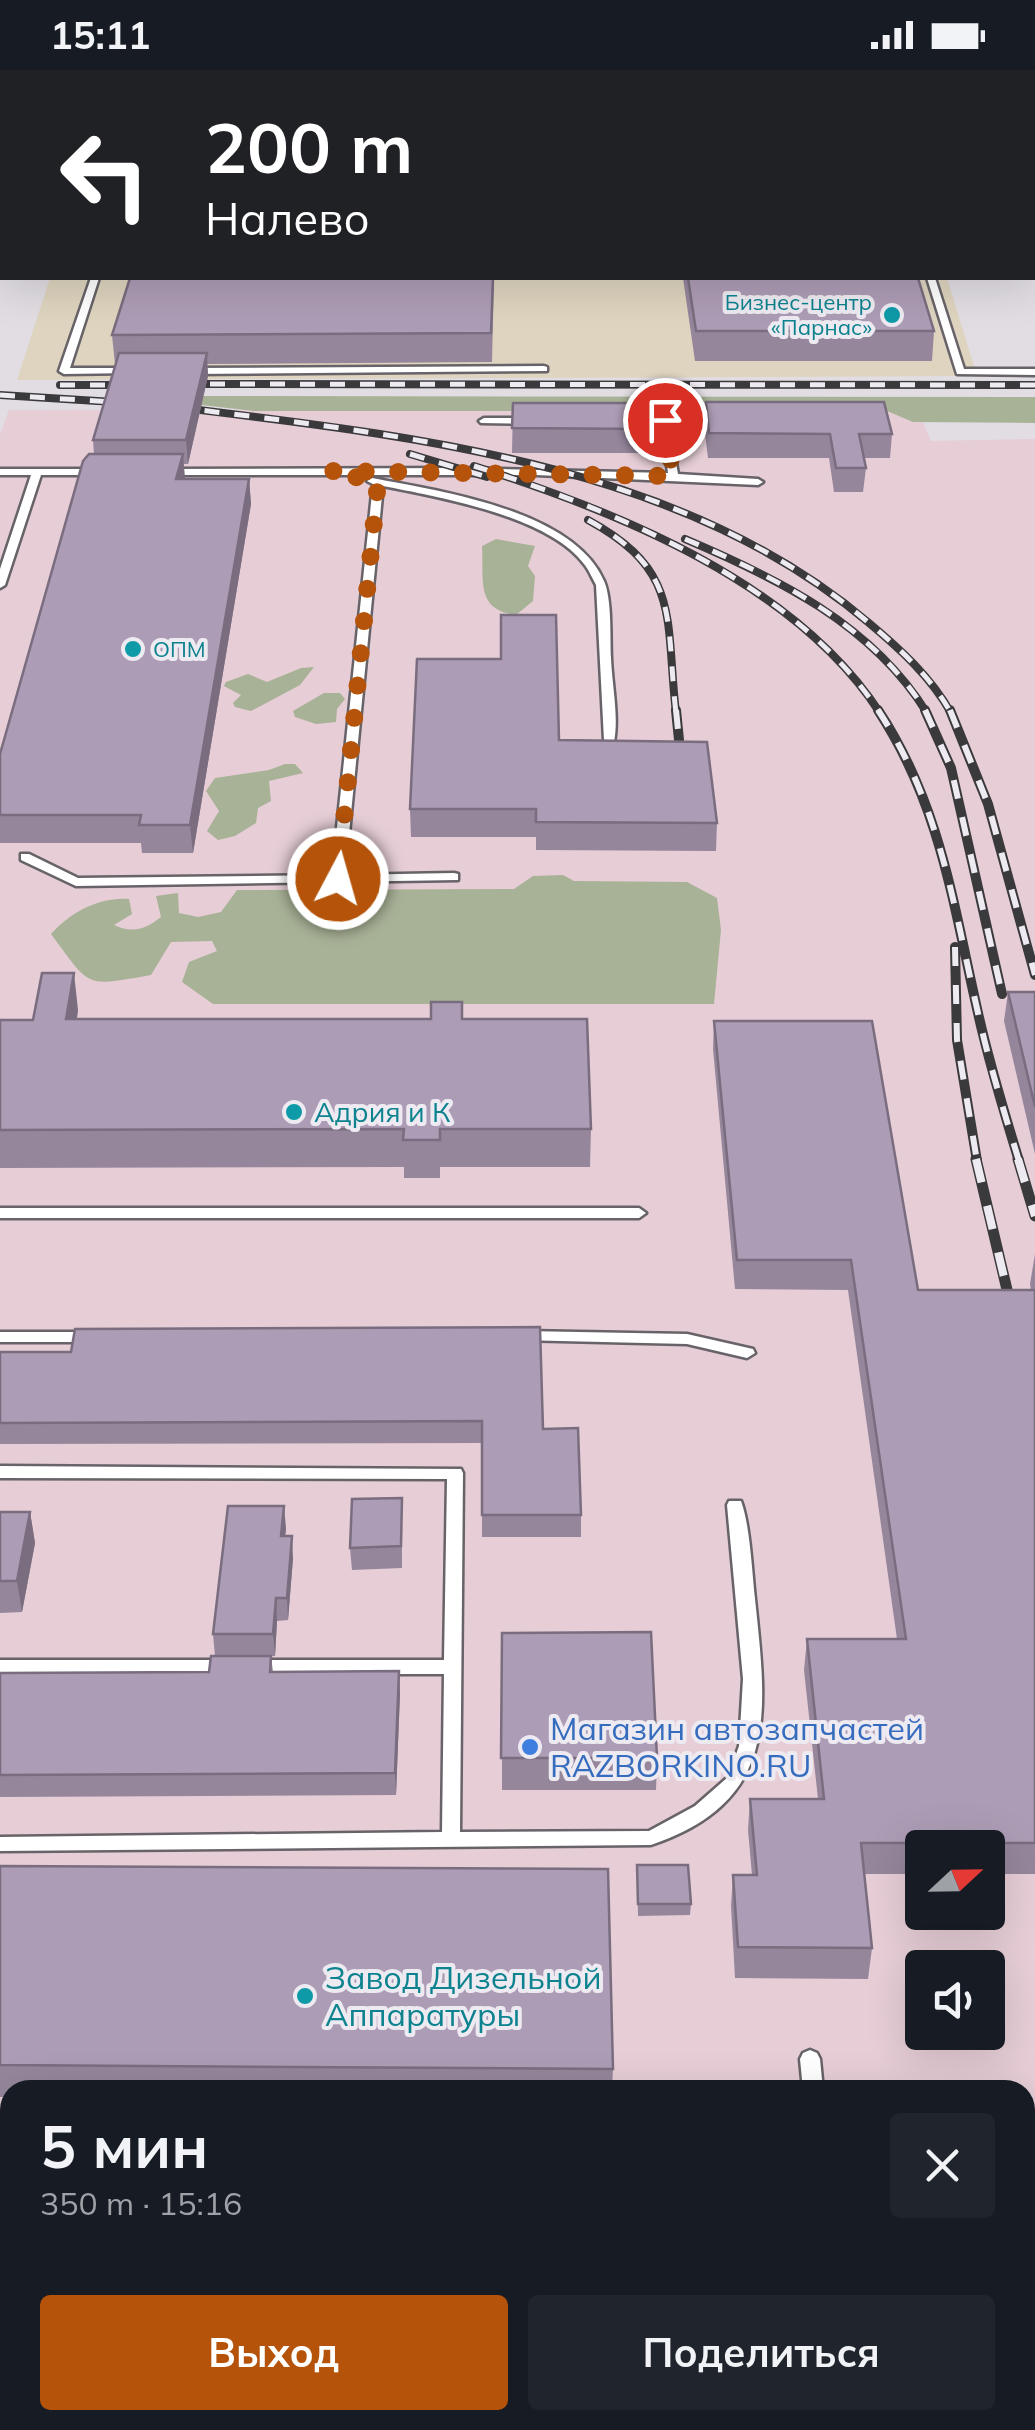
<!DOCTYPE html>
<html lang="ru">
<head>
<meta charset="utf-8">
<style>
	:root { --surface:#171b24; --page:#20242c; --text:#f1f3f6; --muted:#9ea1a6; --accent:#b45309 }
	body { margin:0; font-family:Mulish,sans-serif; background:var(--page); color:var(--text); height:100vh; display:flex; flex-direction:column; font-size:38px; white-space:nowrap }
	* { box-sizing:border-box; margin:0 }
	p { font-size:32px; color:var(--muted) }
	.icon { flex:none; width:55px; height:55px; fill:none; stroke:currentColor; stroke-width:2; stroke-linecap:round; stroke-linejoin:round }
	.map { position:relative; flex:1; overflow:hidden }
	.sheet { position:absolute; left:0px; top:2010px; width:1035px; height:350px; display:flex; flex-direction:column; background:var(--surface); border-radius:30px 30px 0 0; box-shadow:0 10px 40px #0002 }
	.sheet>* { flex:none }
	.guide { position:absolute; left:0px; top:0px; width:1035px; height:210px; box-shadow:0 10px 40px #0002; background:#202124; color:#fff; overflow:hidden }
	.needle { width:65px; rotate:68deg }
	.controls { position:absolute; left:905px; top:1760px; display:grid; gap:20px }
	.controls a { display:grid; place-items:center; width:100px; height:100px; border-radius:10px; background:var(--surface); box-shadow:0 10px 40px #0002; font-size:50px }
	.pin { position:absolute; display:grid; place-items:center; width:85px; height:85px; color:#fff; margin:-42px; border:5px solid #fff; border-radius:50%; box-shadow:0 2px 10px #0007 }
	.me { position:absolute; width:110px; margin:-55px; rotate:6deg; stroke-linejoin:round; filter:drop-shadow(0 0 8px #0008) }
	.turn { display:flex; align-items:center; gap:35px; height:210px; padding:0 40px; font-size:45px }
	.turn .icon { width:130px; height:130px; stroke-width:2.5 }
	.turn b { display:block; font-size:70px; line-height:85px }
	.round { display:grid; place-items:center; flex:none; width:105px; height:105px; border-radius:10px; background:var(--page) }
	.overview { display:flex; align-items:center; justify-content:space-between; height:170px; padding:0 40px }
	h1 { font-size:60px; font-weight:700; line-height:75px }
	.button { display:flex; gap:20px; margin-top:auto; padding:20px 40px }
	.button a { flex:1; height:115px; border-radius:10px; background:var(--accent); color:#fff; font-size:40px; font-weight:700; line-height:115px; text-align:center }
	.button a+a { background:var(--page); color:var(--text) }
	.status { display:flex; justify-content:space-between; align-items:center; height:70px; padding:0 50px; background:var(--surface); direction:ltr }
	.status svg { height:28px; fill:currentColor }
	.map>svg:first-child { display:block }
</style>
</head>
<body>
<div class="status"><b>15:11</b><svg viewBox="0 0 49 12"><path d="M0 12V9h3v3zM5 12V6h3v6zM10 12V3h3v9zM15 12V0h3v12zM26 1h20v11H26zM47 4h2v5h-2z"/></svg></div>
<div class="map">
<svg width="1035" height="2360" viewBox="0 0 1035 2360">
	<rect width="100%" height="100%" fill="#e1dde3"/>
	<!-- commercial -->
	<path fill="#ded4bf" d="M50 208H947L977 306 17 310Z"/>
	<!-- industrial -->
	<path fill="#e6cdd6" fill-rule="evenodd" d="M917 339 931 371 1035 369V2360H0V365L9 340ZM922 1778H988V1842H922ZM922 1898H988V1962H922ZM10 2020H1025V2350H10Z"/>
	<!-- green -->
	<path fill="#aab29c" d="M82 0H1035V114L1032 2Z"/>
	<!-- forest -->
	<path fill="#a8b296" d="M158 326 1035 327V353L913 352 887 341H254L157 330Z
		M496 469 535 476 528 496 535 506 533 531 516 545C475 540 484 510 482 476Z
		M314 597 300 615 251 641 235 637 233 633 241 625 224 616 226 612 248 604 267 612 301 598Z
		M324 623H340L345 629 337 639 336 652 316 654 295 647 293 641Z
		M285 694H295L303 703 269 711 271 731 258 738 256 753 235 766 218 770 207 761 219 741 206 721 215 708 269 700Z
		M563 805 574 811 687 812 717 828 721 860 714 934H213L182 912 189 892 217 881 212 871 171 872 151 905C84 917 91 918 51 864 71 842 99 827 129 829L132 844 114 855C132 864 146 859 161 847L156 826 178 823 179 843 198 847 221 842 237 820 514 819 533 806Z"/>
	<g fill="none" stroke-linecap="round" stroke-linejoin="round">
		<defs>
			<path id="service" d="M91 208H99L70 298H132L137 301 135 303 64 304 59 301Z
				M927 208H935L964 299H1035V305L957 304Z
				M544 296 547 297V301L190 304 185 301 190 298Z
				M484 348H530L535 351 530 354 481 353 479 351Z
				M628 348H668L678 404 758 409 763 412 758 415 536 405H164L159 402 164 399 461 398 668 403 661 353H625L623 351Z
				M0 399H96L101 402 96 405H41L5 515 0 518V499L31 405H0Z
				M372 408C440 421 573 440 604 511 612 529 610 567 611 588 612 615 619 647 614 672L610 673 604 670 596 515C592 508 589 500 584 494 548 446 439 427 383 416L345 805 454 803 458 804V810L76 816 21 790V784H29L78 808 332 805 373 414 367 411Z
				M0 1138H639L646 1143 639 1148H0Z
				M524 1261 687 1264 753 1279 755 1283 747 1288 687 1274 518 1270 516 1266 518 1262Z
				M0 1262H91L99 1267 91 1272H0Z
				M0 1396 461 1399 463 1403 460 1762 649 1761 695 1736 728 1707 739 1676 743 1609 727 1435 729 1431H741C750 1455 752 1502 755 1529 767 1643 780 1731 651 1775L0 1781V1767L442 1762 444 1604H254L248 1602 245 1597 248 1592 254 1590H444L447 1409 0 1408Z
				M0 1590H226L232 1592 235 1597 232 1602 226 1604H0Z
				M810 1980 817 1983 820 1989 823 2020H803L800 1989 803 1983Z
				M843 2350H865L867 2360H845Z"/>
			<path id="tertiary" d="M2 40V57L0 58V41Z"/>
			<path id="primary" d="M0 139H2V155H0Z
				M1032 140H1035V156H1032Z"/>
		</defs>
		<!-- service casing -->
		<use href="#service" stroke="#676368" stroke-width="5"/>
		<!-- tertiary casing -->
		<use href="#tertiary" stroke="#676368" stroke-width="4"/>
		<!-- primary casing -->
		<use href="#primary" stroke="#676368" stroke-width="4"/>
		<!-- service -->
		<use href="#service" fill="#fff" fill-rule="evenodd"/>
		<!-- tertiary -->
		<use href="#tertiary" fill="#fff" fill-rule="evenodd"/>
		<!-- primary -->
		<use href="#primary" fill="#fff" fill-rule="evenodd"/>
		<defs>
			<path id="rail-far2" d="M180 314 1035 315
				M60 315H135
				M0 325 130 333
				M175 337C412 366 680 393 869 553 900 579 931 607 951 643
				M410 384 487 407
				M474 396C616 441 795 512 880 643
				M588 450C682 501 665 548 676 643
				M685 469C777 508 872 554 927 643"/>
			<path id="rail-far1" d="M676 640 679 670
				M878 640C941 736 953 834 978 943 989 993 1004 1042 1019 1091
				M925 640 951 698 1002 924
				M950 640 988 734 1035 905
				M955 877 957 970 977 1091"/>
			<path id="rail" d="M976 1089 1013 1245
				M1018 1089 1035 1146"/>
		</defs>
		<!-- rail-far2 casing -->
		<use href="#rail-far2" stroke="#3a393b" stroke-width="8"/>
		<!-- rail-far1 casing -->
		<use href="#rail-far1" stroke="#3a393b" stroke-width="10"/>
		<!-- rail casing -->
		<use href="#rail" stroke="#3a393b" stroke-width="11"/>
		<!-- rail-far2 -->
		<use href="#rail-far2" stroke="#eeeaf1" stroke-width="5" stroke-dasharray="15" stroke-linecap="butt"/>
		<!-- rail-far1 -->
		<use href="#rail-far1" stroke="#eeeaf1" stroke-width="6" stroke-dasharray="19" stroke-linecap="butt"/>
		<!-- rail -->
		<use href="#rail" stroke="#eeeaf1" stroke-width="8" stroke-dasharray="24" stroke-linecap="butt"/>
	</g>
	<!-- wall -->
	<path fill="#95869c" d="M130 208H494L492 292 207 294 208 306 188 394H183L184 409H249L251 434 193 783H142L141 773H0V684L94 384 93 370 115 294 112 265Z
		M683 208H918L934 261 932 291H695Z
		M706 332 892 364 890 388H864L866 398 863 422H834L829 388H708L704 356Z
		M513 333 646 359 645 383H512Z
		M559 670 717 753 716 781 536 780V767H411L410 739Z
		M1008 922H1035V1084L1004 951Z
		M78 940 77 949H462L591 1059 590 1097H440V1108H404V1097L0 1098V950H33Z
		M714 951 918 1220H1031L1030 1214 1035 1184V1804H988V1778H922V1804H864L872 1878 868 1909 735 1908 731 1836 733 1805H752L748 1760 750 1729H818L804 1600 807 1569H897L848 1220 735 1219 713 979Z
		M0 1282 543 1359 581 1445V1467H482V1373L0 1374Z
		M402 1428V1498L352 1500 350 1478Z
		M0 1442H30L35 1473 22 1542 0 1543Z
		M286 1458 285 1466 293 1488 288 1550 277 1551 275 1586H271L273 1602 400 1623 396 1725 0 1727V1603L209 1602 215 1586 213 1564Z
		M502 1563 657 1688 656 1720H502Z
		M637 1795 691 1834 690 1845 638 1846Z
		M0 1796 613 1999 612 2020H10V2027H0Z"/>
	<!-- shaded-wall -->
	<path fill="#796d7f" d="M207 283 208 306 188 394 186 370Z
		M183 384 185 408 178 434 176 409Z
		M249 409 251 434 193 783 190 755Z
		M74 903 78 940 70 987 66 949Z
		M284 1436 286 1458 283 1488 281 1466Z
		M30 1442 35 1473 22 1542 17 1511Z
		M292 1466 293 1488 288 1550 287 1528Z
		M276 1528 277 1551 275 1586 273 1564Z
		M399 1601 400 1623 396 1725 395 1703Z"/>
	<!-- building -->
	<path fill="#ad9cb5" stroke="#796d7f" stroke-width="2.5" d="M130 208H493L491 263 112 265Z
		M688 208H918L934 261H696Z
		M119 283H207L186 370H93Z
		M706 332H884L892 364H859L866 398H836L830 364 709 363Z
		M513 333H644L646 359 512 358Z
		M89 384H183L176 409H249L190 755H139L141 745H0V684L83 391Z
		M501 545H556L559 670 707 672 717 753 536 752V739H410L417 589H501Z
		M42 903H74L66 949H431V932H462V949H587L591 1059H440V1070H403L404 1059 0 1060V950H33Z
		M1008 922H1035V1037Z
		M714 951H872L918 1220H1035V1773H861L872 1878 738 1877 733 1805H757L750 1729H824L807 1569H906L851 1190H737Z
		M540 1257 543 1359 578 1358 581 1445H482V1351L0 1353V1282H71L75 1259Z
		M402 1428 401 1476 350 1478 352 1429Z
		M228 1436H284L281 1466H292L287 1528H276L273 1564H213Z
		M0 1442H30L17 1511H0Z
		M651 1562 657 1688H501L502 1563Z
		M211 1586H271L270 1602 399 1601 395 1703 0 1705V1603L209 1602Z
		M637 1795H688L691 1834H638Z
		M0 1796 608 1799 613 1999 0 1995Z"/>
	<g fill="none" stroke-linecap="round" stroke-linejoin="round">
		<!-- route -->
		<path stroke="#b45309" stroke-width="18" stroke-dasharray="0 32.4" d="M338 809 378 412 329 401 673 406 665 350"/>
	</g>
	<!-- markers -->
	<g fill="#0f9aa8" stroke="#eeeaf1" stroke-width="4">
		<circle cx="892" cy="245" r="10"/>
		<circle cx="133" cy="579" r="10"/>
		<circle cx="294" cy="1042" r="10"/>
		<circle cx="305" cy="1926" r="10"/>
	</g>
	<circle fill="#3f7fe0" stroke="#eeeaf1" stroke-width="4" cx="530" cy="1677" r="10"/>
	<g text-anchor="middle" stroke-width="8" stroke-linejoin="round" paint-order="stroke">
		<!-- far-culture labels -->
		<g font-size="22" fill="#0d838f" stroke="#eeeaf1" text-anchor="end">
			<text x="872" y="240">Бизнес-центр<tspan x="872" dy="25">«Парнас»</tspan></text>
			<text x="153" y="587" text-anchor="start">ОПМ</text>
		</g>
		<!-- culture labels -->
		<g font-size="28" fill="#0d838f" stroke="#eeeaf1" text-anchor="start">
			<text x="314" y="1052">Адрия и К</text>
		</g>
		<!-- near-shop labels -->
		<g font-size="32" fill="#366cbe" stroke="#eeeaf1" text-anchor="start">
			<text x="550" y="1670">Магазин автозапчастей<tspan x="550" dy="37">RAZBORKINO.RU</tspan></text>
		</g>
		<!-- near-culture labels -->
		<g font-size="32" fill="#0d838f" stroke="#eeeaf1" text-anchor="start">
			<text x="325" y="1919">Завод Дизельной<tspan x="325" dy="37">Аппаратуры</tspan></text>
		</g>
	</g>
</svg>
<div class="controls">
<a><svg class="needle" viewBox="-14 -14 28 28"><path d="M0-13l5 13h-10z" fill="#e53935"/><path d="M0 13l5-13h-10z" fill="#9ea1a6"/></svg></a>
<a><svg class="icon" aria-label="sound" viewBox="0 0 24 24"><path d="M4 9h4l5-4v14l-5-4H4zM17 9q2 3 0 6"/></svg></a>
</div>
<div class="pin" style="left:665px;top:350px;background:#d93025"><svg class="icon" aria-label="arrive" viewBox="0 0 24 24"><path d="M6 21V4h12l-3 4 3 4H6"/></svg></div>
<svg class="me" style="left:338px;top:809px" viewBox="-20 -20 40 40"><circle r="17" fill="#b45309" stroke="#fff" stroke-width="3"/><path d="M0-11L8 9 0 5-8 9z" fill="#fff"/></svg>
<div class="guide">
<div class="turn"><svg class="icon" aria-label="left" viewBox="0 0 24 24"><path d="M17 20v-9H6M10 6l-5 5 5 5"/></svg><div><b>200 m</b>Налево</div></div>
</div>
<section class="sheet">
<div class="overview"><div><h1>5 мин</h1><p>350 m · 15:16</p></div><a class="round"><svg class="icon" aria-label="close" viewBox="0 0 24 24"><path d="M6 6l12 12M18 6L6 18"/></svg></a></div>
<div class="button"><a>Выход</a><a>Поделиться</a></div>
</section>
</div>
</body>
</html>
